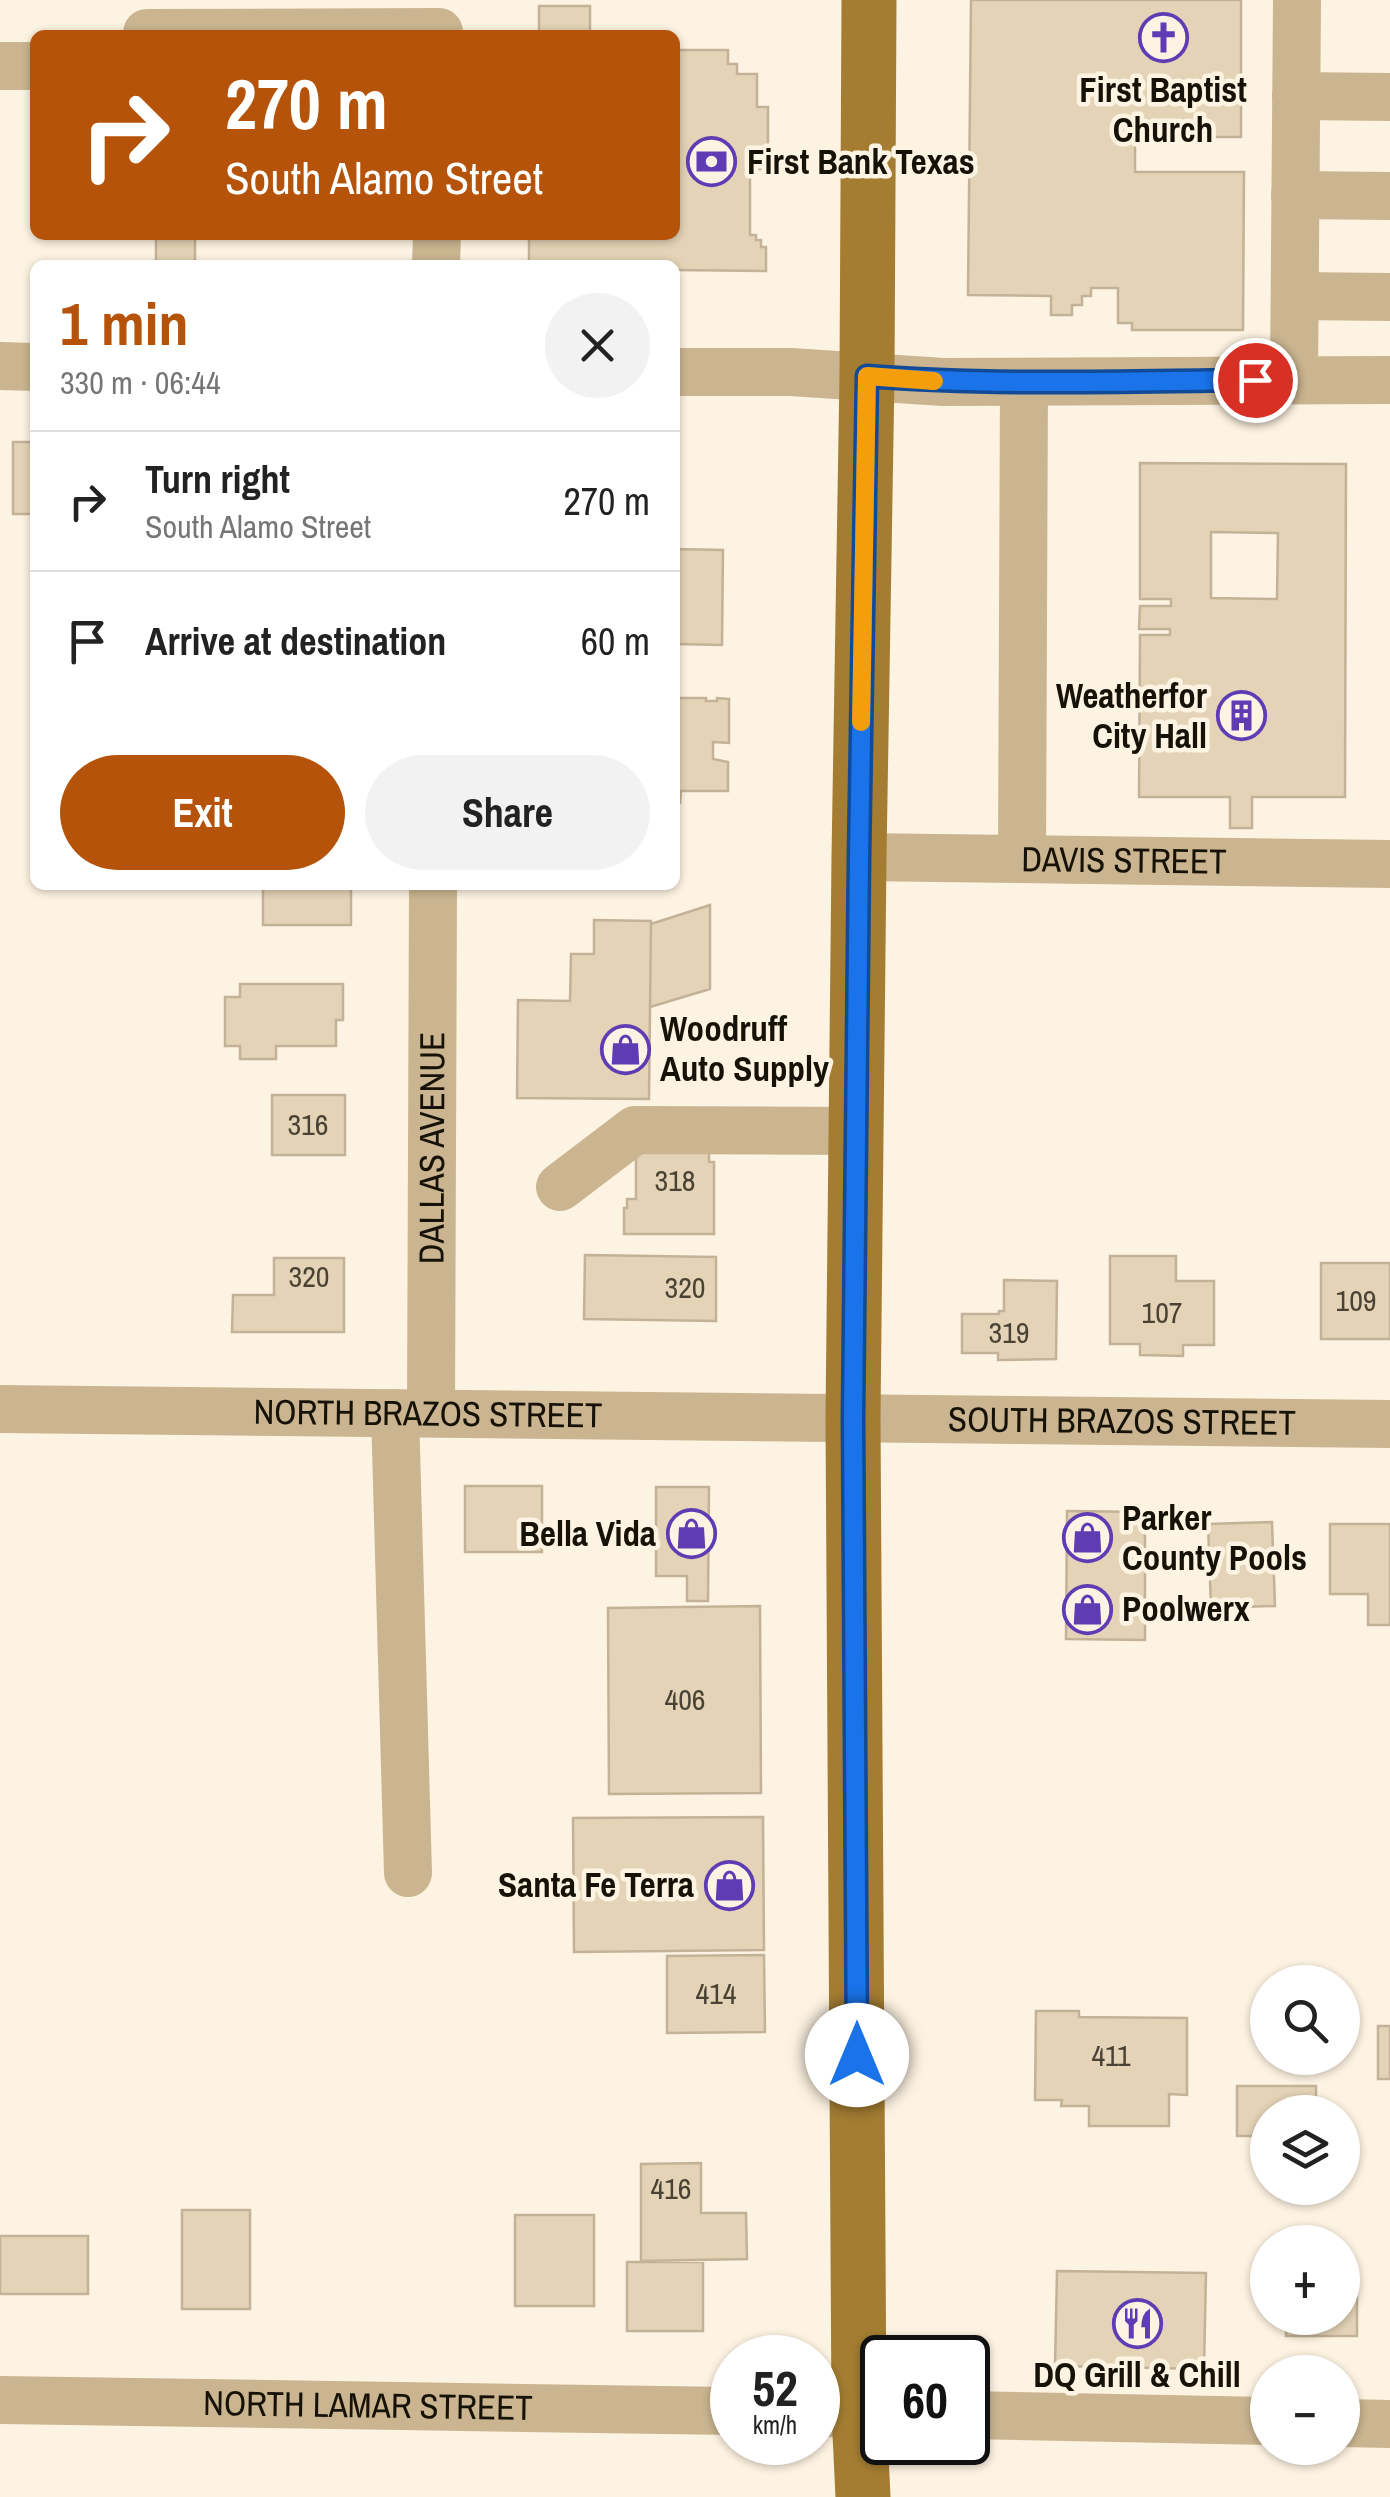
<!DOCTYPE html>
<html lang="en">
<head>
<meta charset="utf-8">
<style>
	:root { --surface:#fff; --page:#f2f2f2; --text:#222; --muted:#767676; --line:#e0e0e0; --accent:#b45309 }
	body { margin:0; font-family:"Archivo Narrow",sans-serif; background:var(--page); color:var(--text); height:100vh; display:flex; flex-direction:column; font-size:38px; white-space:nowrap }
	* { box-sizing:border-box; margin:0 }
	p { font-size:32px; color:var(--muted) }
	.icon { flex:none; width:55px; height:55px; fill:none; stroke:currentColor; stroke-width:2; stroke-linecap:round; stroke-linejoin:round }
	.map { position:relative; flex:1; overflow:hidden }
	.side { position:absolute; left:30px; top:260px; width:650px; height:630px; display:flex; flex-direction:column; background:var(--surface); border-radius:15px; box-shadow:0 2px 8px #0004 }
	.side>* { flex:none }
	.guide { position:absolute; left:30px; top:30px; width:650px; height:210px; border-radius:15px; box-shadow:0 2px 8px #0004; background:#b45309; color:#fff; overflow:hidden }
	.buttons { position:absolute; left:1250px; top:1965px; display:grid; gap:20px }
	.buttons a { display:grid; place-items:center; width:110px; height:110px; border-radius:50%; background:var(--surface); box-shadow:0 2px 8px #0004; font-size:50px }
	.speed { position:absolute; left:710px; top:2335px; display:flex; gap:20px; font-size:50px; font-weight:700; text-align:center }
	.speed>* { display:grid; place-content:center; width:130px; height:130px; border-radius:50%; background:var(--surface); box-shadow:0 2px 8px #0004; line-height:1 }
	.speed small { font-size:25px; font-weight:400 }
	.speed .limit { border:5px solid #111; border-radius:15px; background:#fff; color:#111 }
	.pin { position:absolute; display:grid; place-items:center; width:85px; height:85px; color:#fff; margin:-42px; border:5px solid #fff; border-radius:50%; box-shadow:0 2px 10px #0007 }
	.me { position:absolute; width:110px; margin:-55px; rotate:0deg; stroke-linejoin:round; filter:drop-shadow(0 0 8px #0008) }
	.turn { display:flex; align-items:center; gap:35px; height:210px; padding:0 30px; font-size:45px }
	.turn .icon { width:130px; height:130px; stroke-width:2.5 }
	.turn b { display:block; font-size:70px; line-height:85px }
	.round { display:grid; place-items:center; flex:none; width:105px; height:105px; border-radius:52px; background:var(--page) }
	.head { display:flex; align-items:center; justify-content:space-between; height:170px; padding:0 30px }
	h1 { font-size:60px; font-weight:700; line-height:75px; color:var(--accent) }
	.cta { display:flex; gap:20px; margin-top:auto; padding:20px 30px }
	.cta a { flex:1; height:115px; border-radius:60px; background:var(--accent); color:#fff; font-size:40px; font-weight:700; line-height:115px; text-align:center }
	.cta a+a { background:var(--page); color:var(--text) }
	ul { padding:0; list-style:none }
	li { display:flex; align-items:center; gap:30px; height:140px; padding:0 30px; border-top:2px solid var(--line) }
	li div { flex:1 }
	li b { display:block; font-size:38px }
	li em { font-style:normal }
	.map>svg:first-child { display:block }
</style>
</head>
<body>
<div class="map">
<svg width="1390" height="2497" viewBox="0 0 1390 2497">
	<rect width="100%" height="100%" fill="#fdf3e2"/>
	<!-- building -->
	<path fill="#e4d3b6" stroke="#c3b297" stroke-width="2.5" fill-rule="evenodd" d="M971 0H1241V137H1135V172H1244L1243 330H1132V323H1118V288H1091V296H1082V305H1072V315H1051V296L968 295Z
		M539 6H590V32H600V35H539Z
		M675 50H728V64H737V74H757V107H768V169H750V235H756V240H761V247H766V271L675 270V265H529V235H675Z
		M156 235H195V265H156Z
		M13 442H35V514H13Z
		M1140 463 1346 464 1345 797H1252V828H1230V797H1139L1140 635H1170V629H1139L1140 606H1171V599H1140ZM1211 532 1278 533 1277 599 1211 598Z
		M675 549 723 550 722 645 675 644Z
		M675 698H706V701H717V698L729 699V743L713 742V759L728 762V791H681L680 803H675Z
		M263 885H351V925H263Z
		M710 905V989L650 1007 651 924Z
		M594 920 651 921 649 1099 517 1098 518 1000 570 1001 571 954H594Z
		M240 984H343V1020H336V1046H276V1059H240V1046H225V997H240Z
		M272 1095H345V1155H272Z
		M636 1140 709 1143V1162H714V1234H624V1208H627V1199H636Z
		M585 1255 716 1257V1321L584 1319Z
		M1110 1256H1176V1281H1214V1345H1183V1356L1140 1355V1344H1110Z
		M274 1258H344V1332H232L233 1295H274Z
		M1321 1263H1390V1339H1321Z
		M1004 1280 1057 1281 1056 1359 998 1360V1353H962V1314H999V1311H1004Z
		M465 1486H542V1552H465Z
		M656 1487H709L708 1601H687V1576H656Z
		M1067 1511 1145 1512V1640L1066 1639Z
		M1272 1522 1275 1606 1211 1608 1208 1524Z
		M1330 1524H1390V1625H1368V1594H1330Z
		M760 1606 761 1793 609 1794 608 1608Z
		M763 1817 764 1950 574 1952 573 1818Z
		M764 1955 765 2032 667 2033V1956Z
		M1036 2011H1079V2017L1187 2018V2095L1169 2094V2126H1089V2106H1061L1062 2100H1035Z
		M1378 2026H1390V2079H1378Z
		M1237 2086H1316V2112H1268V2136H1237Z
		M701 2163V2213H746L747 2259 641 2261V2164Z
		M182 2210H250V2309H182Z
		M515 2215H594V2306H515Z
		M0 2236H88V2294H0Z
		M627 2262H703V2331H627Z
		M1057 2271 1206 2273 1204 2369 1055 2366Z
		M1342 2275H1357V2336H1286V2318H1342Z"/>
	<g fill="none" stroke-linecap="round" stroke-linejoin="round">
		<!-- minor -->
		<g stroke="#cab590" stroke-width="48">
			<path d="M147 33 439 32"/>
			<path d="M0 66H35"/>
			<path d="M1296 96 1390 97"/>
			<path d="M1295 195 1390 196"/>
			<path d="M436 265 437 235"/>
			<path d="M1295 296 1390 297"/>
			<path d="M0 366 35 367"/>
			<path d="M675 372H791L943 382 1390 380"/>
			<path d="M1294 379 1297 0"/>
			<path id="s1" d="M859 857 1390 864"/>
			<path d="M1022 859 1024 382"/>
			<path d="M560 1187 635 1130 855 1131"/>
			<path id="s2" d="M0 1409 1390 1424"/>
			<path d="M395 1413 408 1873"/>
			<path id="s3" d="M431 1413 433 885"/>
			<path id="s4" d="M0 2400 732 2411"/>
			<path d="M818 2413 882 2414"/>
			<path d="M968 2415 1268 2421"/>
			<path d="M1342 2423 1390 2424"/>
		</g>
		<!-- major -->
		<path stroke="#a47d32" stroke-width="55" d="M863 2497 859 2413 853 1418 859 857 867 376 869 0"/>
	</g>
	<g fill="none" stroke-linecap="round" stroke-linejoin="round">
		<defs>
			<path id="route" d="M857 2055 853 1418 859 857 867 376C996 386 1126 381 1255 380"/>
		</defs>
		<!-- route casing -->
		<use href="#route" stroke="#114b97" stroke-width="25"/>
		<!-- route -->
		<use href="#route" stroke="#1a73e8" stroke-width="18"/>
		<!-- slow -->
		<path stroke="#f59e0b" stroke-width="18" d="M861 722 867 376 934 381"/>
	</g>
	<!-- icons -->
	<defs>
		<symbol id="church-ring" viewBox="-11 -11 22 22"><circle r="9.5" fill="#fdf3e2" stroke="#5f3cb4" stroke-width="1.5"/><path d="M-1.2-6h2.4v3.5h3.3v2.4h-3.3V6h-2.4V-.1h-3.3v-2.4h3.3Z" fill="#5f3cb4"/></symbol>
		<symbol id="bank-ring" viewBox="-11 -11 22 22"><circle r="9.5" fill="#fdf3e2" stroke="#5f3cb4" stroke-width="1.5"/><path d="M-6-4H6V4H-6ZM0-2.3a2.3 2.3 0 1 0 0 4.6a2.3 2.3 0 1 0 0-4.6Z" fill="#5f3cb4"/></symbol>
		<symbol id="building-ring" viewBox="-11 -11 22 22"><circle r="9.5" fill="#fdf3e2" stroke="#5f3cb4" stroke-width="1.5"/><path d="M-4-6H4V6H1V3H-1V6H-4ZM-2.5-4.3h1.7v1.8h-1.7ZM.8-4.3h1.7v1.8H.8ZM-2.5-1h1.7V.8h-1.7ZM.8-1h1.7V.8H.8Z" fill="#5f3cb4"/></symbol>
		<symbol id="shop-ring" viewBox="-11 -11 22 22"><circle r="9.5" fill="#fdf3e2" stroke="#5f3cb4" stroke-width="1.5"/><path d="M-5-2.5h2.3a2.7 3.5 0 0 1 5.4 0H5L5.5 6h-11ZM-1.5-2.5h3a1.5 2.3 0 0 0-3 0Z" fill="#5f3cb4"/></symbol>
		<symbol id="restaurant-ring" viewBox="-11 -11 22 22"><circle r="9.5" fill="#fdf3e2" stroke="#5f3cb4" stroke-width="1.5"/><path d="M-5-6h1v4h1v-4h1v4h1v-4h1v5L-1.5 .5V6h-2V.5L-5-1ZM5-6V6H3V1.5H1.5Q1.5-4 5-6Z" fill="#5f3cb4"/></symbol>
	</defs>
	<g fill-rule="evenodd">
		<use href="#church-ring" x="1136" y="10" width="55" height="55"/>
		<use href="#bank-ring" x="684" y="134" width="55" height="55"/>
		<use href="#building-ring" x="1214" y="688" width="55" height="55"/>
		<use href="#shop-ring" x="598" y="1022" width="55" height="55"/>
		<use href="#shop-ring" x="664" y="1506" width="55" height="55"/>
		<use href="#shop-ring" x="1060" y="1510" width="55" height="55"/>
		<use href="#shop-ring" x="1060" y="1582" width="55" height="55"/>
		<use href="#shop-ring" x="702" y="1858" width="55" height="55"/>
		<use href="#restaurant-ring" x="1110" y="2296" width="55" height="55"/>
	</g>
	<g text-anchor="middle" stroke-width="9" stroke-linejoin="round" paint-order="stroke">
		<!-- number labels -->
		<g font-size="30" fill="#4a4234">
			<text x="308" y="1135">316</text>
			<text x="675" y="1191">318</text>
			<text x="309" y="1287">320</text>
			<text x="685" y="1298">320</text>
			<text x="1356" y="1311">109</text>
			<text x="1162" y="1323">107</text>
			<text x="1009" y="1343">319</text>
			<text x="685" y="1710">406</text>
			<text x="716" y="2004">414</text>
			<text x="1111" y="2066">411</text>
			<text x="671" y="2199">416</text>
		</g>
		<!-- poi labels -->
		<g font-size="35" font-weight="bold" fill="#171208" stroke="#fdf3e2" text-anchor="start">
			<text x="1163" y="102" text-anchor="middle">First Baptist<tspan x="1163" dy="40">Church</tspan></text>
			<text x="747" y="174">First Bank Texas</text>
			<text x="1207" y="708" text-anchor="end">Weatherfor<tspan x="1207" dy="40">City Hall</tspan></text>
			<text x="660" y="1041">Woodruff<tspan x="660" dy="40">Auto Supply</tspan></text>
			<text x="1122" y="1530">Parker<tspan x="1122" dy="40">County Pools</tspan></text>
			<text x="656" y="1546" text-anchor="end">Bella Vida</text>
			<text x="1122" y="1621">Poolwerx</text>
			<text x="694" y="1897" text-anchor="end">Santa Fe Terra</text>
			<text x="1137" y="2387" text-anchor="middle">DQ Grill &amp; Chill</text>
		</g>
		<!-- street labels -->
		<g font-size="35" fill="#171208" stroke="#fdf3e2">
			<text dy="12" stroke="none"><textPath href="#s1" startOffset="265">DAVIS STREET</textPath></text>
			<text dy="12" stroke="none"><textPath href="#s3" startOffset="265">DALLAS AVENUE</textPath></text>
			<text dy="12" stroke="none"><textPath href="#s2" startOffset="428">NORTH BRAZOS STREET</textPath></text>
			<text dy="12" stroke="none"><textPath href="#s2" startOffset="1122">SOUTH BRAZOS STREET</textPath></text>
			<text dy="12" stroke="none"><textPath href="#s4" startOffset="368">NORTH LAMAR STREET</textPath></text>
		</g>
	</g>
</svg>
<div class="buttons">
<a><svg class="icon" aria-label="search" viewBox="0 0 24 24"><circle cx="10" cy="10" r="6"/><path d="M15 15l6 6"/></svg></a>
<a><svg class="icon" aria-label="layers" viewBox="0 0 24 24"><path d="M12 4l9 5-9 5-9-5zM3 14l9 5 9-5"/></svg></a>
<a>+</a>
<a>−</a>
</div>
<div class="speed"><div>52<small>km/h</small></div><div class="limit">60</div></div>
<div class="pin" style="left:1255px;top:380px;background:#d93025"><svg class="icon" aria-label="arrive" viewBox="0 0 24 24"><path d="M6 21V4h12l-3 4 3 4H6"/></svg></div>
<svg class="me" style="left:857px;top:2055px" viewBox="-20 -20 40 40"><circle r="19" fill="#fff"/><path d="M0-13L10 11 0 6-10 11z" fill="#1a73e8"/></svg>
<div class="guide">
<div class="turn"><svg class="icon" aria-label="right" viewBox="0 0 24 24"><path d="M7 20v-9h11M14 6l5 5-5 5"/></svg><div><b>270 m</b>South Alamo Street</div></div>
</div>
<section class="side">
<div class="head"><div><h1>1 min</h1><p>330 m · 06:44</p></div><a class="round"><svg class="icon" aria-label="close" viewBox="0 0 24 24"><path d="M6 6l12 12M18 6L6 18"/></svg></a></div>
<ul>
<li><svg class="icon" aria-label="right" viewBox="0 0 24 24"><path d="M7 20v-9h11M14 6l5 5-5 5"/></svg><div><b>Turn right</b><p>South Alamo Street</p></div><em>270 m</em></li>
<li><svg class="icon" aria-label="arrive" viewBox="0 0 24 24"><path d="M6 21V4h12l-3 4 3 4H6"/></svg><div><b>Arrive at destination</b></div><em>60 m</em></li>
</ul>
<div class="cta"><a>Exit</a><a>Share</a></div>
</section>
</div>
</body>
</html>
